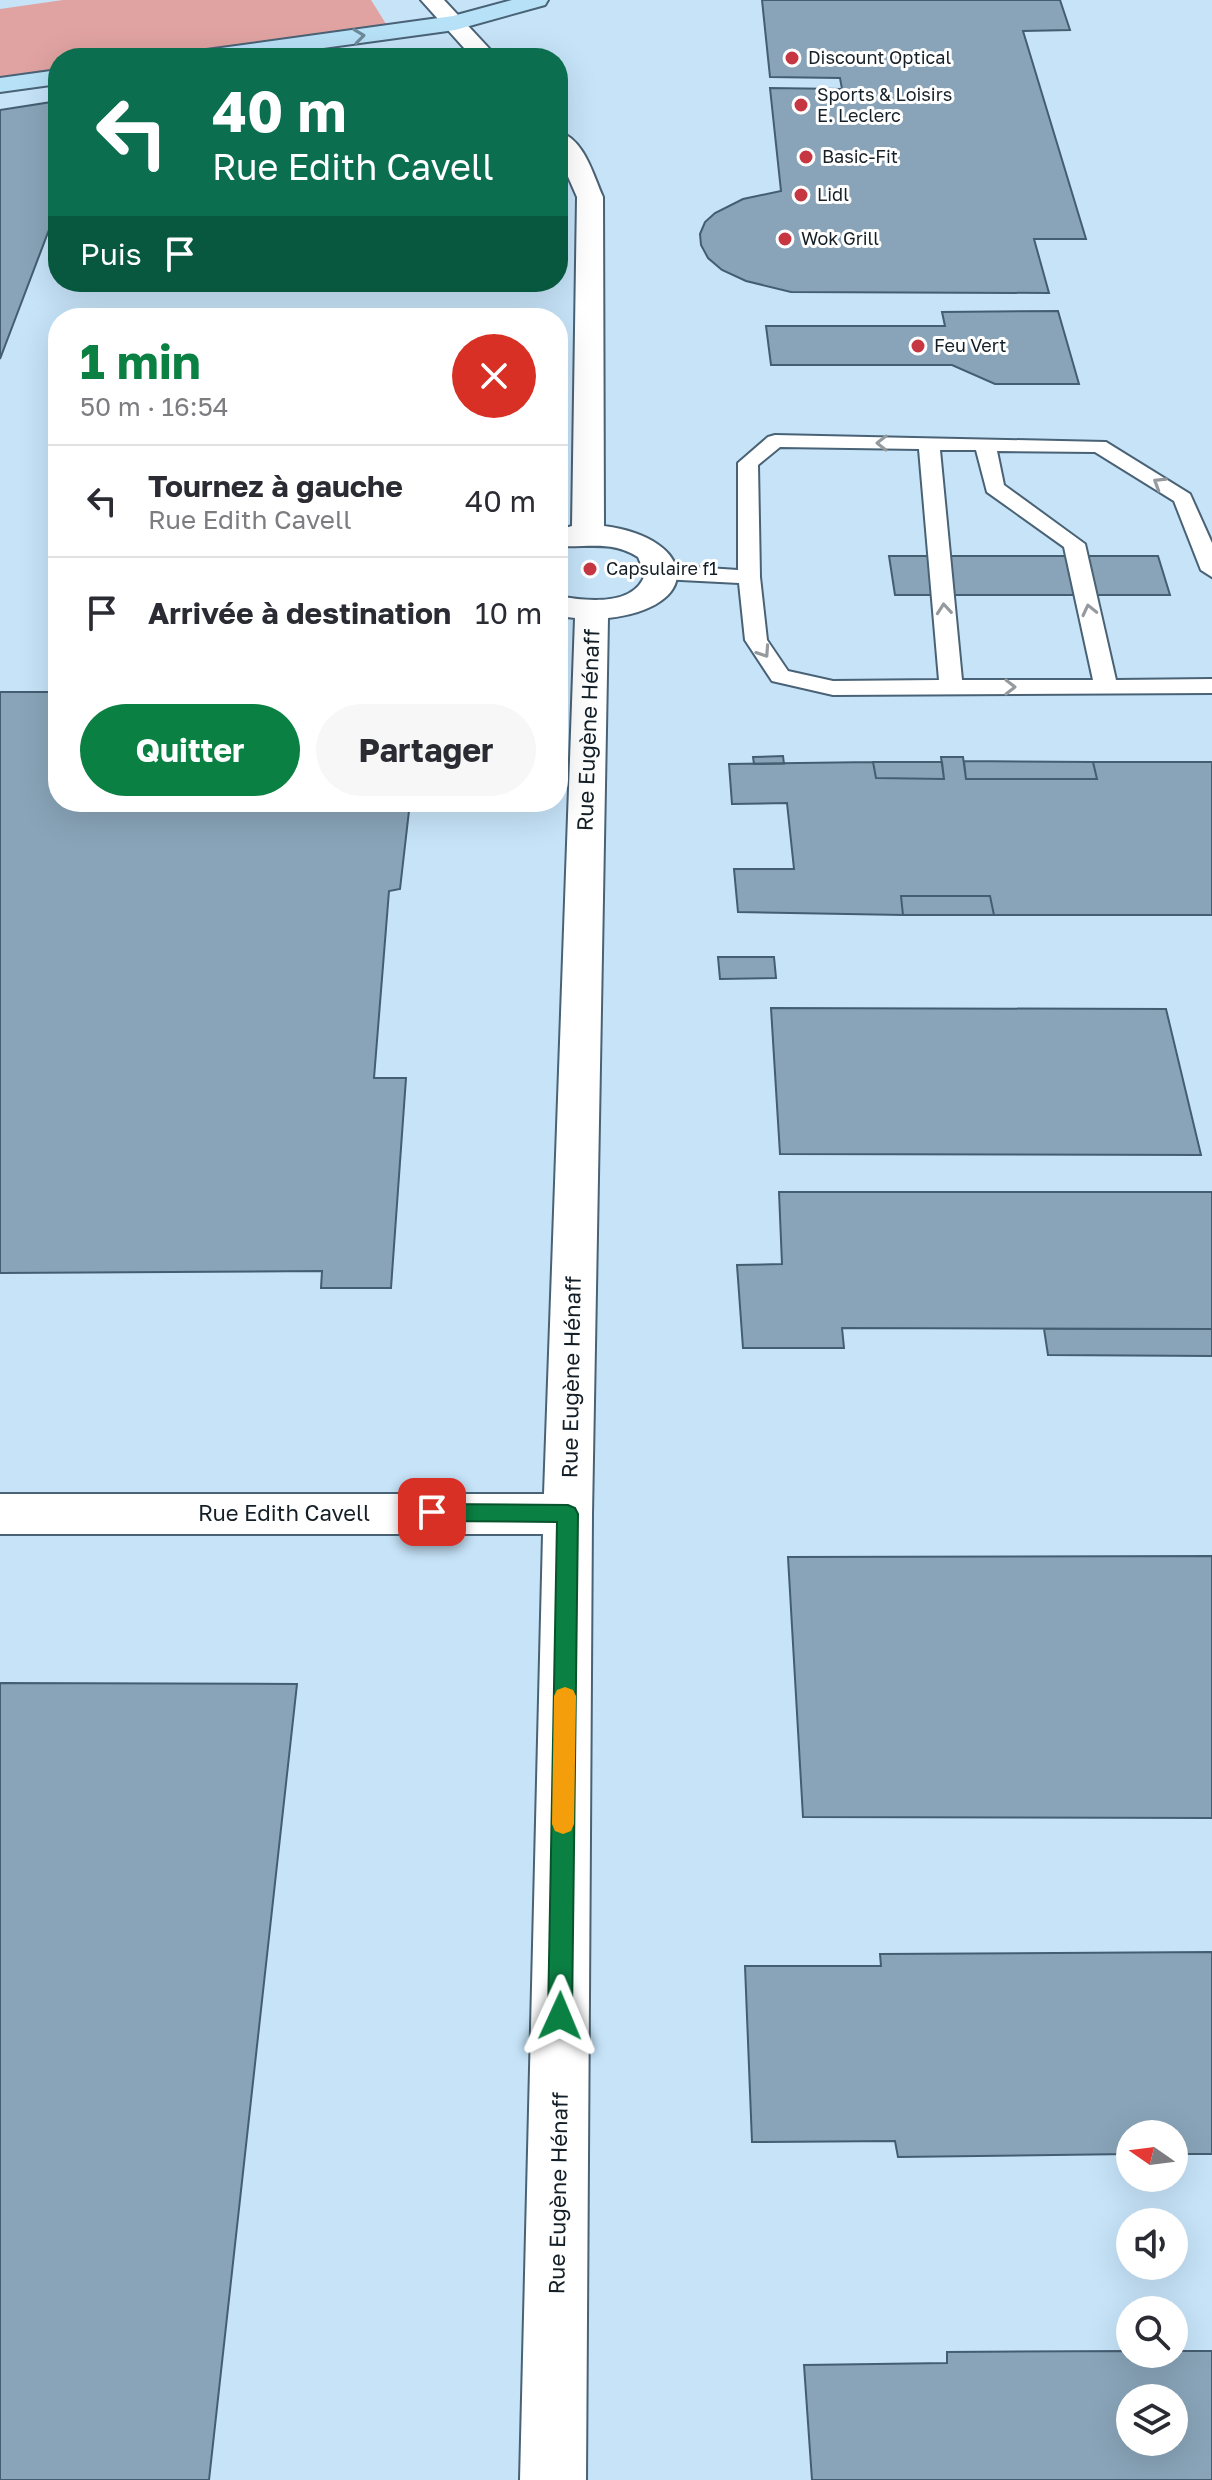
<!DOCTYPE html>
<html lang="fr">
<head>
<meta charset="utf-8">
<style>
	:root { --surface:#fff; --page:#f7f7f7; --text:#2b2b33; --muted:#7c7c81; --line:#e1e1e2; --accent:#0b8043 }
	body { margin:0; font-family:"Golos Text",sans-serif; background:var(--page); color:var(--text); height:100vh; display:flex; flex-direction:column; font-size:30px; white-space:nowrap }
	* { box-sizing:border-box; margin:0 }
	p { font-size:26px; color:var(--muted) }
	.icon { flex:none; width:44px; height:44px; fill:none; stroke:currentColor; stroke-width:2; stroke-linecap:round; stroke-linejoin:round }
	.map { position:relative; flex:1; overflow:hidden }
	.drawer { position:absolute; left:48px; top:308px; width:520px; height:504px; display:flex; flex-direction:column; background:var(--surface); border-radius:32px; box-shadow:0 8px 32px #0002 }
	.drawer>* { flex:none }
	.hud { position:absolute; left:48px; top:48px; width:520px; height:244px; border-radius:32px; box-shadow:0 8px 32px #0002; background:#0b6e4f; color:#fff; overflow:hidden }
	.needle { width:52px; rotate:284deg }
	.controls { position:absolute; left:1116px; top:2120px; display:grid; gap:16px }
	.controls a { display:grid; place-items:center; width:72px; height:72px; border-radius:50%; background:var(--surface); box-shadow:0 8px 32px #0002; font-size:40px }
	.pin { position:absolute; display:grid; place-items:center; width:68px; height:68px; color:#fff; margin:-34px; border-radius:16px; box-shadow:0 4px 12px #0006 }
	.me { position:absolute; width:88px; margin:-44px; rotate:1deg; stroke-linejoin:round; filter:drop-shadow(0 0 6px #0008) }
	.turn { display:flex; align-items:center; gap:28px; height:168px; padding:0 32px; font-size:36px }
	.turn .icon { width:104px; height:104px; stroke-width:2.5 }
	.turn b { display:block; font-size:56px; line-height:68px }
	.then { display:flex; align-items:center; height:76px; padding:0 32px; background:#0003; gap:16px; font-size:30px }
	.round { display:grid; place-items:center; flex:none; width:84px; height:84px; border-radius:42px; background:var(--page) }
	.overview { display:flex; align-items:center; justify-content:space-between; height:136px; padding:0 32px }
	h1 { font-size:48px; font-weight:700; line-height:60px; color:var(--accent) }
	.cta { display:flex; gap:16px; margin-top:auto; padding:16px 32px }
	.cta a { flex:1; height:92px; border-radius:48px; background:var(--accent); color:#fff; font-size:32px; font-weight:700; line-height:92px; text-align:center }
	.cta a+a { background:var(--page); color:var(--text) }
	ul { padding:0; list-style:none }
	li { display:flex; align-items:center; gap:24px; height:112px; padding:0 32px; border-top:2px solid var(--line) }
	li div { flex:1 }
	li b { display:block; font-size:30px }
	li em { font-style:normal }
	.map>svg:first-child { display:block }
</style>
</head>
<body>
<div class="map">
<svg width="1212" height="2480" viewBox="0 0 1212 2480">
	<rect width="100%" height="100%" fill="#c6e3f8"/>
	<!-- green -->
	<path fill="#e0a3a1" d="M63 0H371L388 27 159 58H58V69L0 78V9Z"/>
	<!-- building -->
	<path fill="#89a4b9" stroke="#445d70" stroke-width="2" fill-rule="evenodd" d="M762 0H1060L1070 30 1023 31 1086 239H1034L1049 293 791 292 746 281 722 270 708 258 701 245 700 234 705 222 715 213 743 199 781 191 770 88 842 89 840 78 770 77Z
		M58 101V206L0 359V110Z
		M1058 311 1079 384H995L952 365H771L766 326H945L942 312Z
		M889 556H1158L1170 595H895Z
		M0 692H58V802H410L400 889 389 891 374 1078H406L391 1288H321L322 1271 0 1273Z
		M783 756 784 764H754L753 757Z
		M941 757H963L966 779H1097L1093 762H1212V915H994L990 896H901L903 915 738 912 734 869H794L787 803 732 804 729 764 873 762 876 778 944 779Z
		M964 761 1093 762 1097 779H966Z
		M873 762H942L944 779 876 778Z
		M901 896H990L994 915H903Z
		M718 957H774L776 978 720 979Z
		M771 1008 1166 1009 1201 1155 780 1154Z
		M779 1192H1212V1329L842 1328 844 1348H743L737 1265 782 1264Z
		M1044 1329H1212V1356L1048 1355Z
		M1212 1556V1818L803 1817 788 1557Z
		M0 1683 297 1684 209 2480H0Z
		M1212 1952V2154H1174V2134H1130V2154L898 2157 895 2141 752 2142 745 1966H881L880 1954Z
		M1130 2351V2354H1174V2351H1212V2480H812L804 2365 947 2363V2352ZM1130 2398H1174V2442H1130Z"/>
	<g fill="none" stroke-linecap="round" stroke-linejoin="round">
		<defs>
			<path id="service" d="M775 435 1106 442 1190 494 1212 543V577L1201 570 1174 501 1095 452 997 451 1004 485 1085 544 1116 680 1212 679V693L833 695 772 681 745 640 739 583 661 579 650 572 661 565 738 570V463L768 437ZM780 447 919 449 939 680 833 681 788 671 767 640 760 577 758 465ZM940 450H976L987 492 1064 547 1093 680H962Z"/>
			<path id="minor" d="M421 0H444L498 58H473Z
				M558 132C584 138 593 175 603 197L604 526C696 538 705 607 608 618L592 1514 586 2480H520L543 1534H0V1494H544L575 618 558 616V596C585 601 635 607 645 574L638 557C611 540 588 548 558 546V530L572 526 577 197 558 154Z"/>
			<path id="secondary" d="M512 0H548L545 5 455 30 250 58H187L191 53 199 51 453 16Z
				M58 70V84L0 92V78Z"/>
		</defs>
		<!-- service casing -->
		<use href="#service" stroke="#496275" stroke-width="4"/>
		<!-- minor casing -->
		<use href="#minor" stroke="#496275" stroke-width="4"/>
		<!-- secondary casing -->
		<use href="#secondary" stroke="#496275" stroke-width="4"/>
		<!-- service -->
		<use href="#service" fill="#fff" fill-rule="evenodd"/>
		<!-- minor -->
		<use href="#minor" fill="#fff" fill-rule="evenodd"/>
		<!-- secondary -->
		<use href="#secondary" fill="#b7e1f7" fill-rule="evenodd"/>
	</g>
	<!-- one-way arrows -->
	<defs><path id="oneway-chevron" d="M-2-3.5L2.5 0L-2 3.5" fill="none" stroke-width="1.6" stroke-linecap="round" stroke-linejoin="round" transform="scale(2)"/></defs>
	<use stroke="#6e8a99" href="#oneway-chevron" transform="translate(359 36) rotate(-8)"/>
	<g stroke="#959a9e">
		<use href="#oneway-chevron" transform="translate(882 443) rotate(-179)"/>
		<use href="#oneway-chevron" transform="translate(1159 483) rotate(-148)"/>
		<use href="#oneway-chevron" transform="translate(944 609) rotate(-95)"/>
		<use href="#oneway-chevron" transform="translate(1089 610) rotate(-103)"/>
		<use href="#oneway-chevron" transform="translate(764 652) rotate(56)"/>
		<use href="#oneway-chevron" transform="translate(1010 687)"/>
	</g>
	<!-- route -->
	<path fill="#0b8043" stroke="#07532c" stroke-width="2" d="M432 1504 568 1505 575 1508 578 1514 572 2016 569 2024 560 2027 552 2024 548 2016 557 1522 432 1521 425 1518 422 1512 425 1506Z"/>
	<!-- slow -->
	<path fill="#f59e0b" d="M565 1687 573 1690 576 1696 574 1824 571 1831 563 1834 555 1831 552 1824 554 1696 557 1690Z"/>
	<!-- markers -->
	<g fill="#c73742" stroke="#fff" stroke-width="3">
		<circle cx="792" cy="58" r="8"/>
		<circle cx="801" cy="105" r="8"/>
		<circle cx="806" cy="157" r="8"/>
		<circle cx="801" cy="195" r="8"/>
		<circle cx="785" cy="239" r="8"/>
		<circle cx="918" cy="346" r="8"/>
		<circle cx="590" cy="569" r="8"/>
	</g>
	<g text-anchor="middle" stroke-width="6" stroke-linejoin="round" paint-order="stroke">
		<!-- far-poi labels -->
		<g font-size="18" fill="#141f27" stroke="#fff" text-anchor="start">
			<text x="808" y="64">Discount Optical</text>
			<text x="817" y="101">Sports &amp; Loisirs<tspan x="817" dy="21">E. Leclerc</tspan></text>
			<text x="822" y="163">Basic-Fit</text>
			<text x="817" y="201">Lidl</text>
			<text x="801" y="245">Wok Grill</text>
			<text x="934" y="352">Feu Vert</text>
			<text x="606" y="575">Capsulaire f1</text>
		</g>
		<!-- street labels -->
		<g font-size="22" fill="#141f27" stroke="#fff">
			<text transform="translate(588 730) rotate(-88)" y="8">Rue Eugène Hénaff</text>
			<text transform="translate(571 1377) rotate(-89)" y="8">Rue Eugène Hénaff</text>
			<text x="284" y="1521">Rue Edith Cavell</text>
			<text transform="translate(558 2193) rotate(-89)" y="8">Rue Eugène Hénaff</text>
		</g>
	</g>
</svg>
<div class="controls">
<a><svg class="needle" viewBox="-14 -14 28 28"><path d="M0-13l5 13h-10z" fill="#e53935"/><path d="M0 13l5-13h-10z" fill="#7c7c81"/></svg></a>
<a><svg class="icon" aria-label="sound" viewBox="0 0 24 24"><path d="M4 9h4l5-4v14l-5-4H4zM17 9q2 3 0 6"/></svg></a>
<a><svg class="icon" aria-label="search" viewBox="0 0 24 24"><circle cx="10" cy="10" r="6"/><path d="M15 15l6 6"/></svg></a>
<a><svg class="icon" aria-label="layers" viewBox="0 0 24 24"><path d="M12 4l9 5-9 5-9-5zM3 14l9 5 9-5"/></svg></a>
</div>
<div class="pin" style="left:432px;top:1512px;background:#d93025"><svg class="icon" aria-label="arrive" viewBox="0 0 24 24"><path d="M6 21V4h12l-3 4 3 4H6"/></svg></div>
<svg class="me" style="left:560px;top:2016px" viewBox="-20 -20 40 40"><path d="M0-17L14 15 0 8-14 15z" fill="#0b8043" stroke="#fff" stroke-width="4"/></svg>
<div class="hud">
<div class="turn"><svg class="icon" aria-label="left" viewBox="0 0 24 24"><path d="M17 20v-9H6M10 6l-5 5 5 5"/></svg><div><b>40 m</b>Rue Edith Cavell</div></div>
<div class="then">Puis<svg class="icon" aria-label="arrive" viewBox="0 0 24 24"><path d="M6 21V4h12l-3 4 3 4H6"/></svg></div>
</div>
<section class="drawer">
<div class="overview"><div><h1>1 min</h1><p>50 m · 16:54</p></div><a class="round" style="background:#d93025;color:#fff"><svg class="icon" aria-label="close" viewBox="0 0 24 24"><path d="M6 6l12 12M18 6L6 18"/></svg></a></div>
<ul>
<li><svg class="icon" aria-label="left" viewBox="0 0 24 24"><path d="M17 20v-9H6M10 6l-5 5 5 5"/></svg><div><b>Tournez à gauche</b><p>Rue Edith Cavell</p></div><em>40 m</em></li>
<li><svg class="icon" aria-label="arrive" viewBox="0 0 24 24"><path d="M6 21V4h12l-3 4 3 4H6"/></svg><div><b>Arrivée à destination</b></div><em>10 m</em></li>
</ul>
<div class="cta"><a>Quitter</a><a>Partager</a></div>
</section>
</div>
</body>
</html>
